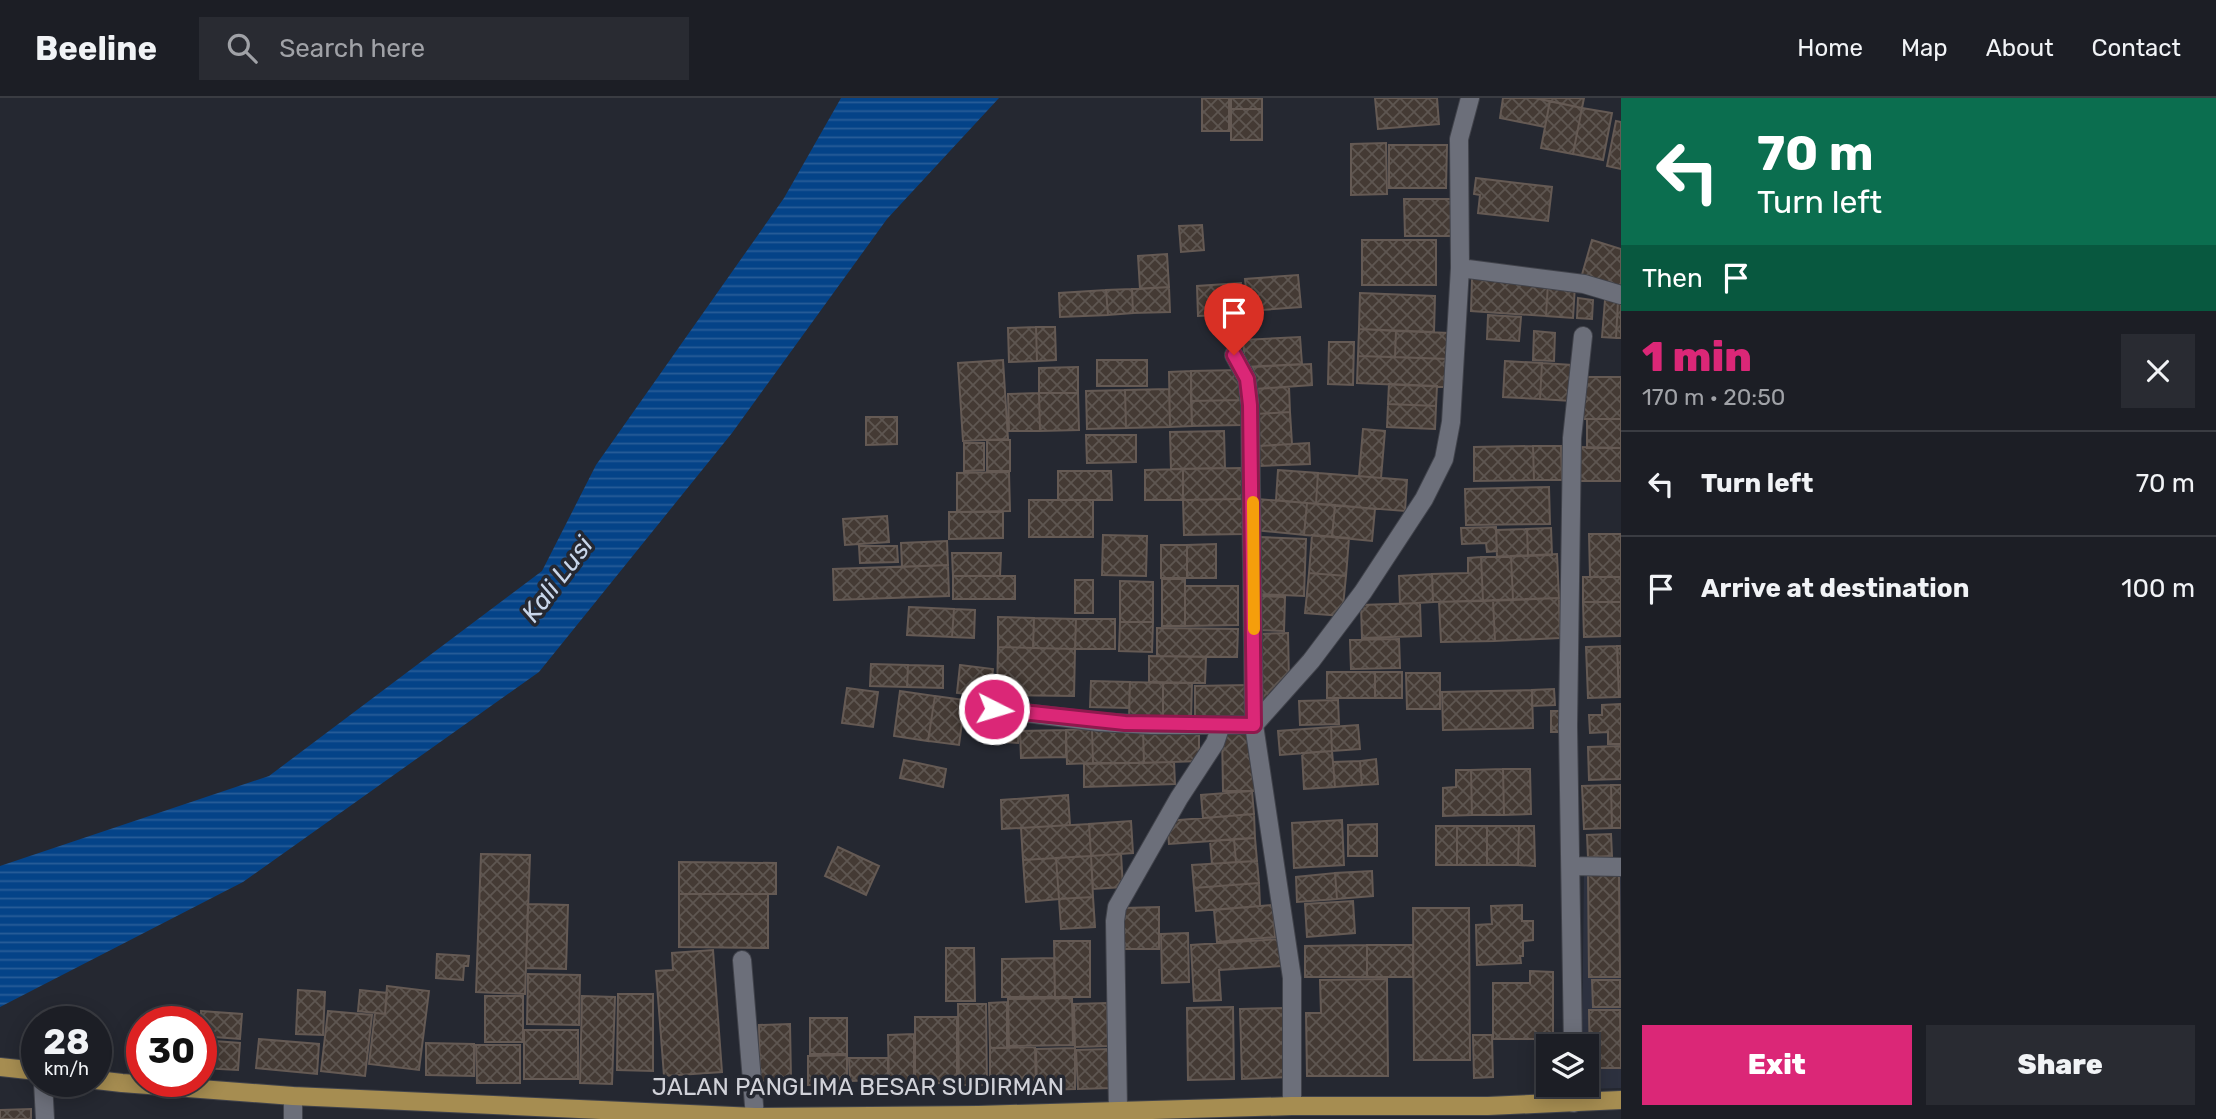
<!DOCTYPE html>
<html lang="en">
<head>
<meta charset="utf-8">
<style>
	:root { --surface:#1c1e25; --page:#292b32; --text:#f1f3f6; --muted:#a0a2a7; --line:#3a3c42; --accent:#db2777 }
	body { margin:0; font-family:Rubik,sans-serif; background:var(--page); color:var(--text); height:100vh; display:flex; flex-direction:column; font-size:26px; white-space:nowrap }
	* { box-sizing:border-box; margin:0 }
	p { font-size:23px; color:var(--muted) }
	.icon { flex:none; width:38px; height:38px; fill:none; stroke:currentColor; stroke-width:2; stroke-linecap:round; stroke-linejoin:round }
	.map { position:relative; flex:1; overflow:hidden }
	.details { display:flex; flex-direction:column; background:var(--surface); width:595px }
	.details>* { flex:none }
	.banner { background:#0b6e4f; color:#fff; overflow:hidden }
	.fabs { position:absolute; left:1536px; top:936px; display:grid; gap:14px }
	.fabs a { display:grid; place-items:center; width:63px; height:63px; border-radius:0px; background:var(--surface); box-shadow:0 4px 18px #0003,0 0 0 2px var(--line); font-size:35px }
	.speed { position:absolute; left:21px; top:908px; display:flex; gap:14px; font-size:35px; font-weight:700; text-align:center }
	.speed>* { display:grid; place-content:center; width:91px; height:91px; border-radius:50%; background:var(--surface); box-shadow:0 4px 18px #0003,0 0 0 2px var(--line); line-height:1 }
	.speed small { font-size:18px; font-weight:400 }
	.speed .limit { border:10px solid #d22; background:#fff; color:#111 }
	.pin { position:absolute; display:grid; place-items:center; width:60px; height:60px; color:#fff; margin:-72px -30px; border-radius:50% 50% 50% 0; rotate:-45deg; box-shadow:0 0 7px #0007 }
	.pin .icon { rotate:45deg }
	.me { position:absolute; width:77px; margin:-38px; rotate:95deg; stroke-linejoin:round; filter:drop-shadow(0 0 5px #0008) }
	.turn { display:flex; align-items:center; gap:24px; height:147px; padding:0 21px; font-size:32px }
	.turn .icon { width:91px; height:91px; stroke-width:2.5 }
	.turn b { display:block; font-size:49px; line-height:60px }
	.then { display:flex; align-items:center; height:66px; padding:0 21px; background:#0003; gap:14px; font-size:26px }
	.round { display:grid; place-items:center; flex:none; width:74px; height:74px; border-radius:0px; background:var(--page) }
	.head { display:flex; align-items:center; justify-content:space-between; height:119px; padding:0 21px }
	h1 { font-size:42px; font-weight:800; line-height:52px; color:var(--accent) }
	.cta { display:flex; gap:14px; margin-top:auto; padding:14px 21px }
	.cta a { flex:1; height:80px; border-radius:0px; background:var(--accent); color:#fff; font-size:28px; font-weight:800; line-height:80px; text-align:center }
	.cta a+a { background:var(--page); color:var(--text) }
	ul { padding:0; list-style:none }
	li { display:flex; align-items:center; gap:21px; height:105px; padding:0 21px; border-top:2px solid var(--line) }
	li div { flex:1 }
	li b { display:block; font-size:26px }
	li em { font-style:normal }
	header { display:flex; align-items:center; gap:42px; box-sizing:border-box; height:98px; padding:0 35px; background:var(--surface); border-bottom:2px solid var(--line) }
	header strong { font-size:33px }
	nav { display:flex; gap:38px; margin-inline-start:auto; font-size:24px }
	.search { width:490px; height:63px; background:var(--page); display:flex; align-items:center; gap:18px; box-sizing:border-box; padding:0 24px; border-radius:0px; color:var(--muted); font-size:26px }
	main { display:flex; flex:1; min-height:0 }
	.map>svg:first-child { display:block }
</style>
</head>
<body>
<header>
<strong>Beeline</strong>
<div class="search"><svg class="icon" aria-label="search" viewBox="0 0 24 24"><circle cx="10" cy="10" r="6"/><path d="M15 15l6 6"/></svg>Search here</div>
<nav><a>Home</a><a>Map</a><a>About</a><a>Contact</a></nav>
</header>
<main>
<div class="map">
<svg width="1621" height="1021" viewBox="0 0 1621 1021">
	<defs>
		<pattern id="water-rules" width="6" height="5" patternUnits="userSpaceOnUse" patternTransform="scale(1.75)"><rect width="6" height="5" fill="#044388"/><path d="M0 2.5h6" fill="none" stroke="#285d98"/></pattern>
		<pattern id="building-cross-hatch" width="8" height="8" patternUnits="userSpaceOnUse" patternTransform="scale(1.75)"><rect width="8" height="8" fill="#443a34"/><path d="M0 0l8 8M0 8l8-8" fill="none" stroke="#5e5651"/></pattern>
	</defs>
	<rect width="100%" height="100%" fill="#252831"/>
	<!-- built -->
	<path fill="#2d313f" d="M1584 771H1621V990L1582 991V987H1587V948H1582Z"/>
	<!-- water -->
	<path fill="url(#water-rules)" d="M841 0H999L887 121 732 335 539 574 243 784 0 909V768L269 678 542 473 596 367 784 100Z"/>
	<!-- building -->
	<path fill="url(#building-cross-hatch)" stroke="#655a54" stroke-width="2" d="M1202 0H1229V33H1202Z
		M1231 0H1262V11H1231Z
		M1375 0H1437L1439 26 1378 31Z
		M1503 0H1534L1550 3 1545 29 1500 20Z
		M1534 0H1584L1582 10Z
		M1550 3 1582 10 1573 56 1541 50Z
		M1582 10 1612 15 1603 62 1573 56Z
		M1231 11H1262V42H1231Z
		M1616 23 1621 24V71L1607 68Z
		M1386 45 1387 96 1351 97V46Z
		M1389 47H1447L1446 90H1389Z
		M1476 80 1552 89 1548 123 1478 115 1480 97 1474 96Z
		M1404 101H1451V138H1405Z
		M1202 127 1204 152 1181 154 1179 128Z
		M1362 142H1436V187H1362Z
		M1592 142 1621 151V192L1581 180Z
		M1167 156 1169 189 1140 191 1138 158Z
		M1298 177 1301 209 1248 213 1245 181Z
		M1472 180 1548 185 1546 218 1471 213Z
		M1241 185 1243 216 1198 218 1197 188Z
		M1548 185 1575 187 1573 220 1546 218Z
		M1169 189 1170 214 1133 215 1132 191Z
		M1132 191 1133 215 1108 217 1106 192Z
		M1106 192 1108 217 1060 219 1059 195Z
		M1360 195 1435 198 1434 234 1359 231Z
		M1578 200 1593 202 1592 221 1577 220Z
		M1605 202 1618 203 1616 240 1602 239Z
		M1618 203H1621V240H1616Z
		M1488 217 1521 219 1519 243 1487 241Z
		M1036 229H1055L1056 262 1037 263Z
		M1036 229 1037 263 1009 264 1008 230Z
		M1359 231 1396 233 1395 259 1358 258Z
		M1396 233 1450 235 1449 261 1395 259Z
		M1534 233 1555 235 1554 263 1533 262Z
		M1300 239 1302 266 1245 269 1243 242Z
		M1329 244H1354L1353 287 1328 286Z
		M1358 258 1449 261 1448 289 1357 285Z
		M1003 262 1008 341 963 343 958 265Z
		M1097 262H1147V288H1097Z
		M1505 263 1542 265 1540 301 1503 299Z
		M1542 265 1572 267 1571 303 1540 301Z
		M1311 266 1312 287 1254 291 1253 269Z
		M1078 269V295H1039V270Z
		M1240 272 1241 302 1191 303V273Z
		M1191 273 1192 328 1170 329 1169 274Z
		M1584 279H1621V321H1583Z
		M1389 286 1437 288 1436 308 1388 306Z
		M1289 289 1290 314 1256 316 1254 291Z
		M1169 291 1170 329 1126 330 1125 292Z
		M1125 292 1126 330 1087 331 1086 293Z
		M1039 295 1040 333H1009L1008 296Z
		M1039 295H1078L1079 332 1040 333Z
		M1241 302 1242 327 1192 328 1191 303Z
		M1388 306 1436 308 1435 331 1387 329Z
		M1290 314 1292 346 1258 348 1256 316Z
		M866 319H897V346L866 347Z
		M1587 321H1621V350H1587Z
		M1363 331 1385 333 1381 380 1359 378Z
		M1224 333 1225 370 1171 371 1170 334Z
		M1086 337H1136V364L1087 365Z
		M987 342H1010V373H987Z
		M964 345H984V372L964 373Z
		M1309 345 1310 366 1259 368 1258 348Z
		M1533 348 1534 382 1474 383V349Z
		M1533 348H1561L1562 382H1534Z
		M1578 349 1621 350V383H1578Z
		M1242 370 1243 401 1183 402V371Z
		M1183 371V402H1145V372Z
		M1278 372 1318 375 1316 406 1276 402Z
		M1058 373H1111L1112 402H1058Z
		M1009 374 1010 413 957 414V375Z
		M1318 375 1407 382 1405 413 1316 406Z
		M1549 389 1550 426 1466 427 1465 391Z
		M1243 401V436L1184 437 1183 402Z
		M1257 401 1307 405 1304 437 1254 432Z
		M1029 402H1093V439H1029Z
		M1307 405 1335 407 1332 439 1304 437Z
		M1335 407 1375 411 1372 443 1332 439Z
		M949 414H1003V440L949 441Z
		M887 418 889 444 845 447 843 421Z
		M1496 429 1497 453 1487 454 1486 445 1462 446 1461 430Z
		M1551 430 1552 457 1528 458 1527 431Z
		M1527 431 1528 458 1497 459 1496 432Z
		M1589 436H1621V479H1590Z
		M1103 437 1147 438 1146 478 1102 477Z
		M1312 437 1349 440 1346 478 1309 475Z
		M1260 439 1306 441 1304 498 1257 496Z
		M947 443 948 467 902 469 901 445Z
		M1216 446V480H1187V447Z
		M1161 447H1187V480H1161Z
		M859 448H897L898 464 860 465Z
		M952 455H1001L1000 478H953Z
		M1557 456 1559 500 1513 502 1511 458Z
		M1511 458 1513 502 1483 503 1481 459Z
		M1481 459 1483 503 1433 504 1432 476 1468 475V460Z
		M948 467 949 498 834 502 833 471Z
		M1309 475 1346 478 1342 518 1305 515Z
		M1432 476 1433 504 1400 506 1399 478Z
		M953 478H1015V501H953Z
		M1583 479H1621V504H1583Z
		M1162 481H1185V528H1162Z
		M1075 482H1093V515H1075Z
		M1120 483 1153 484V524H1120Z
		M1185 488H1238V527L1185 528Z
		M1259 498 1285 499 1284 533 1258 532Z
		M1559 500 1560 540 1495 543 1493 502Z
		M1493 502 1495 543 1441 544 1439 504Z
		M1583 504H1621V538L1584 539Z
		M1420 505 1421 538 1362 540 1361 507Z
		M909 509 954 511 952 539 907 537Z
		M954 511 975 512 974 540 952 539Z
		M998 519 1034 520 1033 550 998 549Z
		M1034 520 1076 521 1075 551 1033 550Z
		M1076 521H1115V551H1075Z
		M1120 524H1153L1152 554 1119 553Z
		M1157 530 1238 531 1237 559 1157 558Z
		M1288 535 1289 583 1259 611 1257 536Z
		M1399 541 1400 570 1351 571 1350 542Z
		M1617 548H1621V599H1619Z
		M1617 548 1619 599 1588 600 1586 549Z
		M998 549 1075 551 1074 598 997 597Z
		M1149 558 1206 559 1205 585 1149 584Z
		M871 566 908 567 907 589 870 588Z
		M908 567 943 568V590L907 589Z
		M960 567 993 571 990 599 957 595Z
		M1327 574H1375V600H1327Z
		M1375 574H1402V600H1375Z
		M1406 575H1440V611H1407Z
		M1091 583 1130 584 1129 610 1090 609Z
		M1130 584 1163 585V620H1129Z
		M1163 585H1192L1191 621 1163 620Z
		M1248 587V625H1195V588Z
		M847 590 878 594 873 629 842 625Z
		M1554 591 1555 607 1532 608V592Z
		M1532 592 1533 630 1443 632 1442 594Z
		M900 593 935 598 928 643 894 638Z
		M935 598 965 602 959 647 928 643Z
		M1338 602 1339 626 1300 627 1299 603Z
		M1621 606V646H1608V634L1590 635 1589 617H1602V607Z
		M1551 613H1565L1566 634H1551Z
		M995 615 1020 617 1018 645 993 643Z
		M1358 627 1360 651 1332 653 1331 629Z
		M1199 629V663L1144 665 1143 630Z
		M1331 629 1332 653 1280 657 1278 633Z
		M1143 630 1144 665H1093L1092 631Z
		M1092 631 1093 665 1067 666 1066 632Z
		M1066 632V659L1021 660 1020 633Z
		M1222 635H1253L1255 693H1223Z
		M1621 648V681L1589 682 1588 649Z
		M1332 653 1335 689 1304 691 1302 655Z
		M1376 661 1378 686 1362 687 1360 663Z
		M904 662 946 671 943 689 900 680Z
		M1360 663 1362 687 1335 689 1333 664Z
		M1174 664 1175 686 1084 689V666Z
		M1503 671H1530L1531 716 1504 717Z
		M1503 671 1504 717H1472L1471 672Z
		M1456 672H1471L1472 717 1443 718V690L1456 689Z
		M1611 687H1621V730H1612Z
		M1611 687 1612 730 1584 731 1582 688Z
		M1252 693 1254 716 1203 720 1201 697Z
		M1068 697 1070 727 1002 731 1001 702Z
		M1254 716 1255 740 1169 746 1167 723Z
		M1342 722 1344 767 1294 770 1292 725Z
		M1131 723 1133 755 1091 758 1089 726Z
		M1089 726 1091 758 1023 762 1021 730Z
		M1377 726V758H1348V727Z
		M1436 728H1457V767H1436Z
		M1457 728H1487V767H1457Z
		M1487 728H1519L1518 767H1487Z
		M1519 728H1534L1535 768 1518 767Z
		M1611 736 1612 758 1588 759 1587 737Z
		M1255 740 1257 763 1236 764 1234 741Z
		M1234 741 1236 764 1212 766 1210 743Z
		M838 749 879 768 866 797 825 778Z
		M481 756 530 757 525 896 476 894Z
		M1121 756 1123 789 1093 791 1091 758Z
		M1091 758 1093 799 1059 801 1056 760Z
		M1056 760 1059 801 1026 804 1023 762Z
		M1257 763 1259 785 1194 790 1192 767Z
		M679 764 776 765V796H679Z
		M1372 773 1373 798 1337 801 1335 775Z
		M1588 773H1619L1620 879H1589Z
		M1335 775 1337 801 1297 804 1296 779Z
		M1259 785 1260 808 1196 813 1194 790Z
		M679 796H768V850L679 849Z
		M1093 799 1095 829 1061 831 1059 801Z
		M1353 803 1355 835 1307 839 1305 806Z
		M528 806 568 807 566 871 526 870Z
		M1273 807 1275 839 1217 844 1214 812Z
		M1522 807V823H1533V842L1523 843V858H1520L1521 865 1477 867 1476 827 1492 826 1491 808Z
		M1159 809V851H1124V810Z
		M1413 810H1469L1470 962H1414Z
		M1188 835 1189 884 1162 885 1161 836Z
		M1281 841 1282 868 1219 872 1221 902 1194 903 1191 847Z
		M1054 843H1090V899H1055Z
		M1367 847H1413V879H1367Z
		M1367 847V879H1305V848Z
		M946 850H974L975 903H946Z
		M713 852 722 974 664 978 656 873 673 872 672 855Z
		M437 856 469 858 468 868H464L463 882 436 880Z
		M1054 860 1055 899H1002V861Z
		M1530 873 1553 874V941H1493V885H1530Z
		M528 876 580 877 579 927 527 926Z
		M1387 881 1388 978H1307L1306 915H1321L1320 882Z
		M1592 882H1620V909H1593Z
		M387 888 429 893 419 972 369 966 375 915 385 916Z
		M298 892 325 894 323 937 296 936Z
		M360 892 387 895 385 916 358 913Z
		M618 896H653V973L617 972Z
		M485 898H523V944H485Z
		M582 898 615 899 612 986 580 985Z
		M1072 900 1073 947 1009 948 1008 901Z
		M1007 904V950H990L989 905Z
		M1107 905 1108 948 1075 949 1074 906Z
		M958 906H986L987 987H959Z
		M1233 909 1234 981 1188 982 1187 910Z
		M1287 910 1290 979 1242 981 1240 911Z
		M1589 912H1620L1621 970H1590Z
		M201 913 242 916 240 941 201 938Z
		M328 913 372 917 365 978 321 973Z
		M915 919H957V985H915Z
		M810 920H847V956H810Z
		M790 926 791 982 760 983 759 927Z
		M524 932H578V981H524Z
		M914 936V985H889L888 937Z
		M1473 937H1492L1493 979 1474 980Z
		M259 941 319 946 317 976 256 970Z
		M201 942 240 945 238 972 201 970Z
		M426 945 474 946V978L426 977Z
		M476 947H520V985H477Z
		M1035 949 1036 989H990V950Z
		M1075 950V991L1037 992 1036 951Z
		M1110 951 1111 990 1078 991 1076 952Z
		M847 957V987H808V958Z
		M849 960H888V982L850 983Z
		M31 1011V1021H0V1012Z"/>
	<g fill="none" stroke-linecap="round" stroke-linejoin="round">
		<defs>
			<path id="minor" d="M1460 170 1584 186 1621 197
				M994 611 1099 624 1151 627H1254L1250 307 1247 281 1234 257
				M1571 768 1621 769
				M742 862 755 1019
				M1573 948 1568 628 1572 340 1583 238
				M43 984 45 1021
				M1573 987 1574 1005
				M1292 1008V880L1254 627 1311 563 1363 494 1424 401 1444 361 1451 324 1460 170 1459 41 1470 0
				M1118 1012 1115 823 1117 809 1179 700 1215 645 1221 627
				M293 1021V998"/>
			<path id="primary" d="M0 969 37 973
				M96 982 122 985 293 998 755 1019 978 1017 1292 1008H1488L1621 1002"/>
		</defs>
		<!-- minor casing -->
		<use href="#minor" stroke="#41434b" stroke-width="20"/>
		<!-- primary casing -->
		<use href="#primary" stroke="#41434b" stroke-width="20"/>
		<!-- minor -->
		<use href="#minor" stroke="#6c6f7a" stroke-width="18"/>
		<!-- primary -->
		<use href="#primary" stroke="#a68d51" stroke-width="18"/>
	</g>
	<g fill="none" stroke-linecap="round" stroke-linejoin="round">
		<defs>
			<path id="route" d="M994 611 1125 625 1254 627 1250 307 1247 281 1234 257"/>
		</defs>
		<!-- route casing -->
		<use href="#route" stroke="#8e194d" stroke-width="18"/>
		<!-- route -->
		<use href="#route" stroke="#db2777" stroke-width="12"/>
		<!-- slow -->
		<path stroke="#f59e0b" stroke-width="12" d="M1253 404 1254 531"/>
	</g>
	<g text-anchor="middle" stroke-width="7" stroke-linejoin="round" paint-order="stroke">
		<!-- street labels -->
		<g font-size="24" fill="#d1d2d9" stroke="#252831">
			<text x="858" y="997">JALAN PANGLIMA BESAR SUDIRMAN</text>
		</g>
		<!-- water labels -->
		<g font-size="26" font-style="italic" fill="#c8d6ea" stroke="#252831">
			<text transform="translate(557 481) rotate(-53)" y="9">Kali Lusi</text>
		</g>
	</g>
</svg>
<div class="fabs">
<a><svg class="icon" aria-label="layers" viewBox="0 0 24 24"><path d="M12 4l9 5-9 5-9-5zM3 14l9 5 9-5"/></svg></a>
</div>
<div class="speed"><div>28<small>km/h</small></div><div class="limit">30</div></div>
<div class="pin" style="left:1234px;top:257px;background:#d93025"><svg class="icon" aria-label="arrive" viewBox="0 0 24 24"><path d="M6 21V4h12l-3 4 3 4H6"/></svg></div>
<svg class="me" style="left:994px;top:611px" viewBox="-20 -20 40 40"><circle r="17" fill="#db2777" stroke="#fff" stroke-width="3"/><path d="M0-11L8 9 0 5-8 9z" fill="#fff"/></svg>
</div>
<section class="details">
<div class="banner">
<div class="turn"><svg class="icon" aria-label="left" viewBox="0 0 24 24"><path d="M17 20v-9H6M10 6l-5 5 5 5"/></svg><div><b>70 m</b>Turn left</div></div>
<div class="then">Then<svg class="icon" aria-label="arrive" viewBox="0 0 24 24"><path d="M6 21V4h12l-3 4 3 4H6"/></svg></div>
</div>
<div class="head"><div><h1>1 min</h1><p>170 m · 20:50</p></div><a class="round"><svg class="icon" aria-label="close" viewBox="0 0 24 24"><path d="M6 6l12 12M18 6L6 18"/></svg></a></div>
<ul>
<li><svg class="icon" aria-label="left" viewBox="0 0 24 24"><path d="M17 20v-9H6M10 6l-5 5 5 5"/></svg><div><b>Turn left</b></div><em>70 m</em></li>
<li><svg class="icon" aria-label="arrive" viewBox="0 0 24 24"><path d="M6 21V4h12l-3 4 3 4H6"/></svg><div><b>Arrive at destination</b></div><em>100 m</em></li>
</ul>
<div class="cta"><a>Exit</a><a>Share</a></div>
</section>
</main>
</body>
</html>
